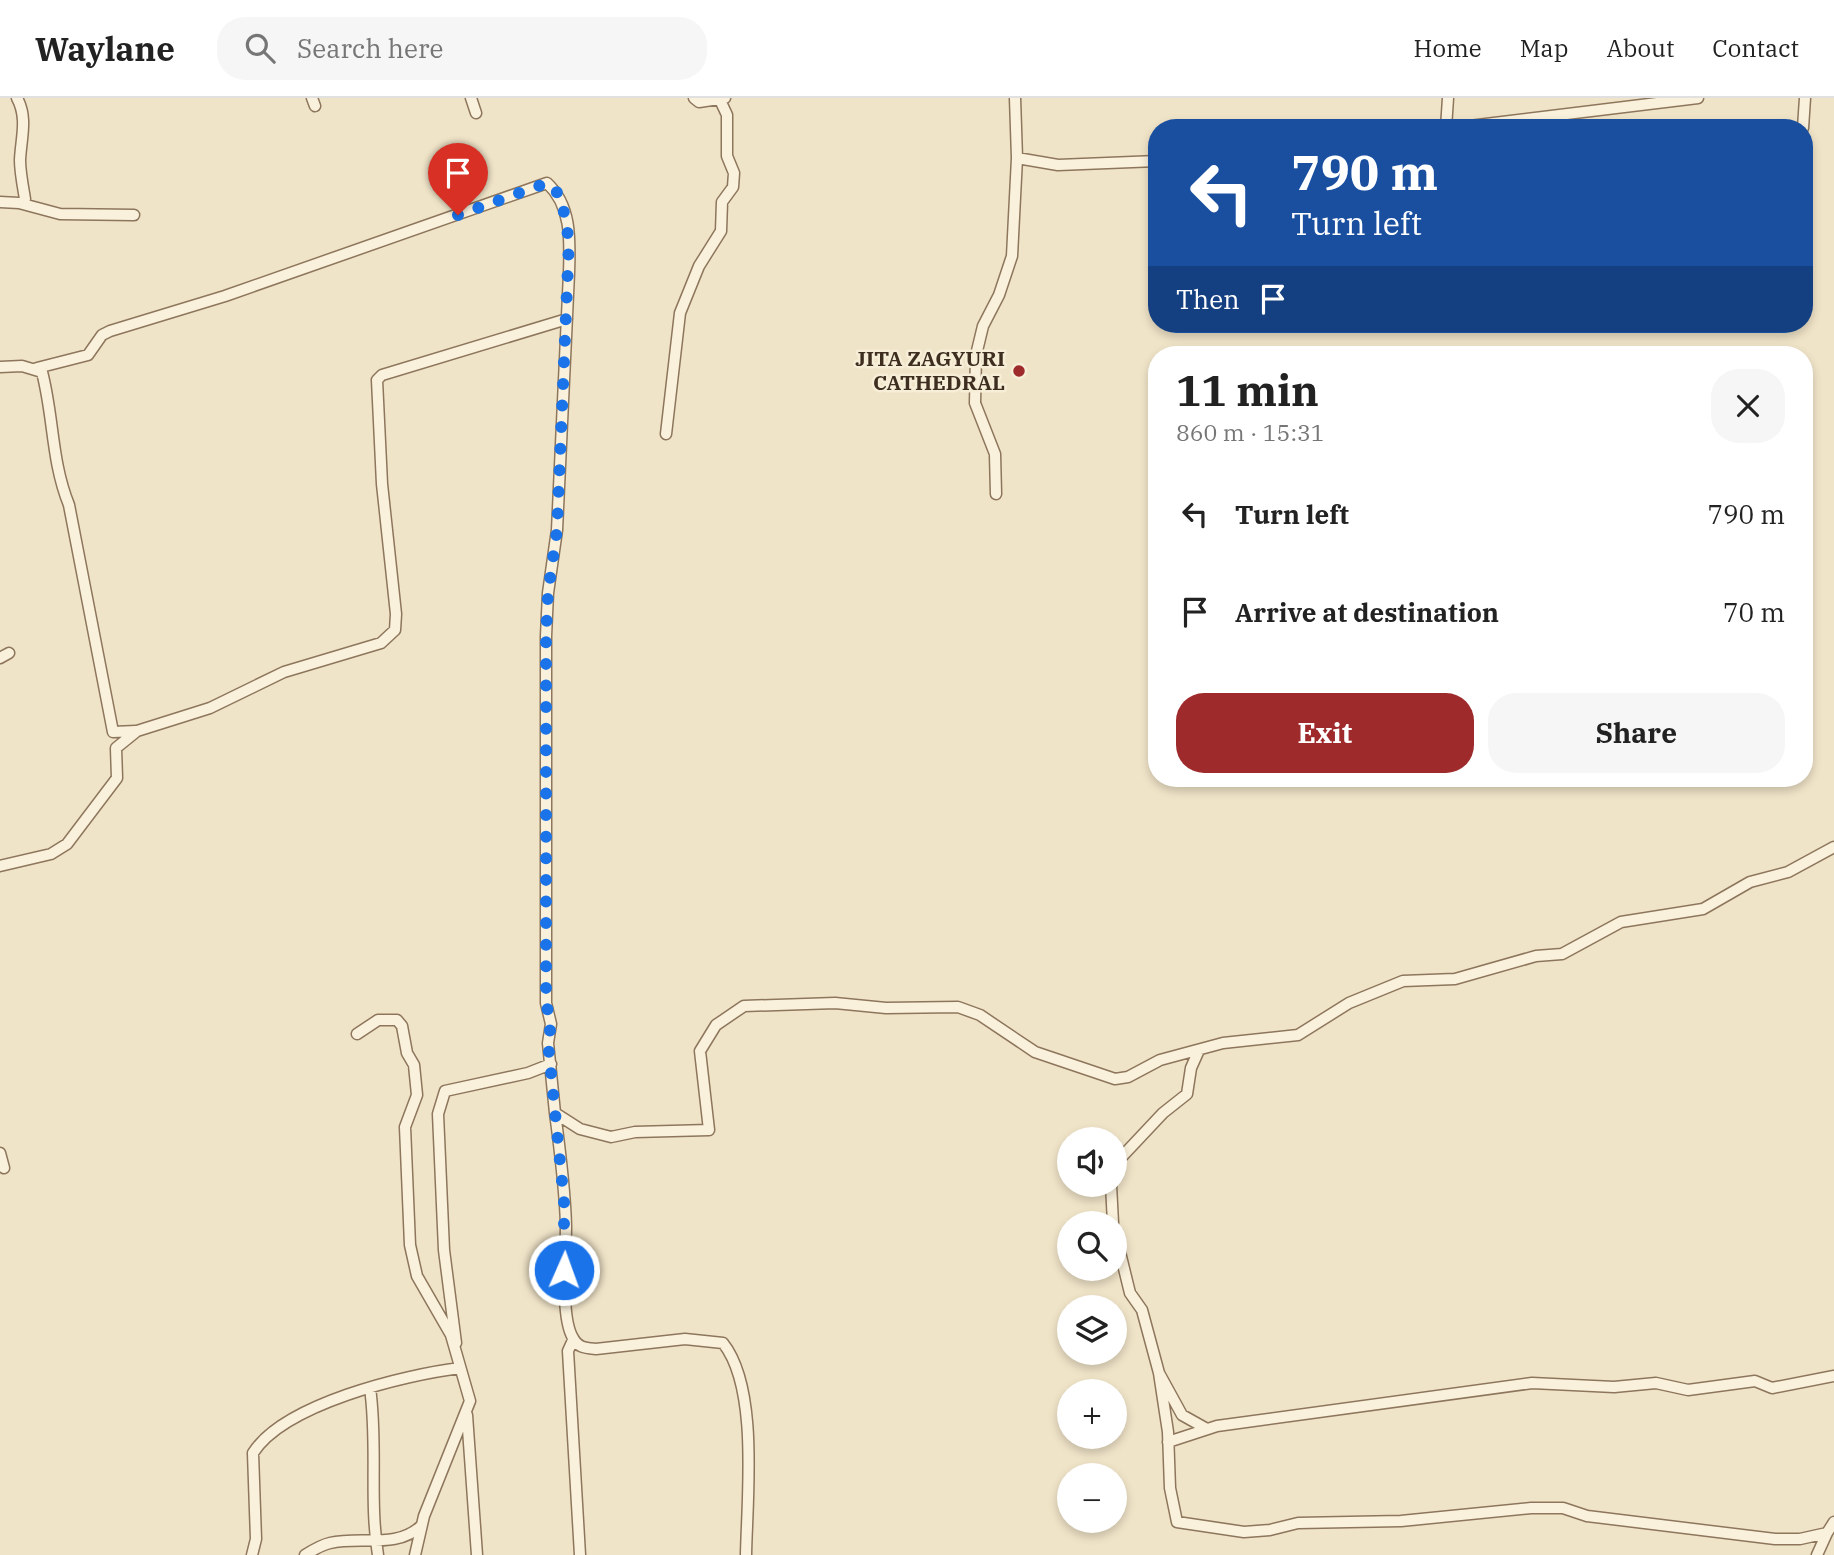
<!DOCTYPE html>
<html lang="en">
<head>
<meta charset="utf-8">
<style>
	:root { --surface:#fff; --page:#f6f6f6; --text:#222; --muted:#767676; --line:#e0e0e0; --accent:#9e2a2b }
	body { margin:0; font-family:"IBM Plex Serif",serif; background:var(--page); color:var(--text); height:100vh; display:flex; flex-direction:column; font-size:26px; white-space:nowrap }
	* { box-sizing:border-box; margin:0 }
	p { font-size:23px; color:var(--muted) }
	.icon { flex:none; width:38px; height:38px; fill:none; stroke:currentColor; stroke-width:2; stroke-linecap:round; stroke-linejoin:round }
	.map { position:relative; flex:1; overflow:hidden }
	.drawer { position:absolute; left:1148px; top:248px; width:665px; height:441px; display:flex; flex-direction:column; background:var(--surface); border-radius:28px; box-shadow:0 4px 10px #0003 }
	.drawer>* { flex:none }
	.top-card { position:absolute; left:1148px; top:21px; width:665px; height:214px; border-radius:28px; box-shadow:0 4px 10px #0003; background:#1a4fa0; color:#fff; overflow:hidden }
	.controls { position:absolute; left:1057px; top:1029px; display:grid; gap:14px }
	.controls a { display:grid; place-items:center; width:70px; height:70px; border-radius:50%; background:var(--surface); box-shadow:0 4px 10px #0003; font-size:35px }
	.pin { position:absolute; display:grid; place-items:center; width:60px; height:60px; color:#fff; margin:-72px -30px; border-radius:50% 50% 50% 0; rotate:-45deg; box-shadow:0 0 7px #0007 }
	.pin .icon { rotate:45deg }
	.me { position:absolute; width:77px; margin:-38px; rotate:2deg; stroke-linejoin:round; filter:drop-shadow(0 0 5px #0008) }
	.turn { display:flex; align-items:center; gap:24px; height:147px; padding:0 28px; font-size:32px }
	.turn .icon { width:91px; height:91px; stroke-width:2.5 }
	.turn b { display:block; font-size:49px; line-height:60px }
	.then { display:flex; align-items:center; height:66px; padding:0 28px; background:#0003; gap:14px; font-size:26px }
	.round { display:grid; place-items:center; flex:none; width:74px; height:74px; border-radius:28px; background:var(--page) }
	.summary { display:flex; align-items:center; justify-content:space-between; height:119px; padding:0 28px }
	h1 { font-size:42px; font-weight:700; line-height:52px }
	.button { display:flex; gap:14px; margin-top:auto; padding:14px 28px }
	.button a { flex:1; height:80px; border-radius:28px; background:var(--accent); color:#fff; font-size:28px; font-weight:700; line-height:80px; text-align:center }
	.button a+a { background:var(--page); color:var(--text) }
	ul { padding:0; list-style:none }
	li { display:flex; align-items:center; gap:21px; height:98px; padding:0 28px }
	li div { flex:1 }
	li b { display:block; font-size:26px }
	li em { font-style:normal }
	header { display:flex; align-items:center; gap:42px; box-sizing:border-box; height:98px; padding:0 35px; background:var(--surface); border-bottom:2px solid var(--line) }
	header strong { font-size:33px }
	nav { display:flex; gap:38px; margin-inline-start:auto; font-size:24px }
	.search { width:490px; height:63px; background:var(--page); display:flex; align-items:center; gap:18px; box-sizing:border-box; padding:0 24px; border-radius:28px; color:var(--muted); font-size:26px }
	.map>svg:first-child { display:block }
</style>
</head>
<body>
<header>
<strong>Waylane</strong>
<div class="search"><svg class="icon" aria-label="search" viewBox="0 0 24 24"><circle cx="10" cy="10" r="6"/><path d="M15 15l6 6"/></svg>Search here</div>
<nav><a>Home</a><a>Map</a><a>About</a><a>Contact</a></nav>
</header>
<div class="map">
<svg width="1834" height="1457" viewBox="0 0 1834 1457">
	<rect width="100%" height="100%" fill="#f0e4c8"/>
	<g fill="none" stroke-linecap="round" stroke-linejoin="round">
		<defs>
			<path id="minor" d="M17 0C28 20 21 40 20 62 20 74 23 89 25 101
				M312 0 315 8
				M471 0 476 15
				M694 0 699 4 725 0
				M1446 30 1448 0
				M1453 30 1698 0
				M1803 30 1805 0
				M1017 60 1058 67 1157 63
				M0 104 19 105 60 116 134 117
				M0 269 22 268 42 274C54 320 51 362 69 407L113 634 136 633
				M37 270 88 257 102 237 110 233 225 198 547 85C572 108 570 143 569 175L557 432 548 495 546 538V905L551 926 548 945 555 1015 580 1031 611 1039 635 1034 709 1032 700 953 716 927 744 908 835 905 886 910 958 909 980 917 1035 954 1115 981 1128 979 1160 962 1223 945 1298 937 1349 905 1403 883 1455 881 1536 858 1562 856 1621 824 1703 811 1750 784 1788 774 1834 749
				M666 336 680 215 699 168 721 133 722 104 733 89 734 75 727 58V17L720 2
				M996 396 995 356 975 305 976 257 983 228 999 197 1012 158 1017 60 1015 0
				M0 560 9 555
				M0 768 51 756 67 746 117 680 116 650 137 633 210 610 284 574 381 545 395 532 396 516 382 386 377 282 382 277 567 221
				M357 936 378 922H397L402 928 407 955 414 967 417 997 405 1029 410 1147 417 1178 451 1237 470 1303 424 1418 415 1457
				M555 1015C560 1052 565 1090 566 1128 566 1154 560 1219 573 1240 578 1250 586 1250 596 1251L685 1241 723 1245C759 1290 747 1400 746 1457
				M0 1055 4 1070
				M1115 1066 1163 1015 1187 996 1191 970 1199 952
				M1111 1087 1113 1125
				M1115 1134 1130 1195 1142 1212 1159 1275 1182 1317 1207 1331
				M573 1242 568 1253 580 1457
				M456 1245 444 1152 438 1016 445 993 528 975 551 966
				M1159 1275 1168 1334 1170 1390 1177 1424 1244 1434 1270 1432 1298 1425 1401 1423 1531 1410H1563L1587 1418 1775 1441H1800L1827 1435 1817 1457
				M370 1290C378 1346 369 1401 378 1457
				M467 1317 477 1457
				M1168 1344 1217 1328 1532 1285 1614 1289 1656 1285 1688 1292 1755 1283 1772 1290 1834 1278
				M1827 1435 1834 1424
				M252 1457 256 1441 253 1355C284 1306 404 1277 460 1270
				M305 1457C313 1452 321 1447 330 1445 360 1438 397 1451 421 1428"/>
		</defs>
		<!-- minor casing -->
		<use href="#minor" stroke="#8d765c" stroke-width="13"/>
		<!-- minor -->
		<use href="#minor" stroke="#faf1dc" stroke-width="10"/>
	</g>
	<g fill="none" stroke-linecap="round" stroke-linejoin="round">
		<!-- route -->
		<path stroke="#1a73e8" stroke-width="12" stroke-dasharray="0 21.6" d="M458 117 547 85 561 98 569 143 557 432 548 495 546 538V905L551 926 548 945 564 1103V1172"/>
	</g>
	<!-- markers -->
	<circle fill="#9e2a2b" stroke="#f7eed8" stroke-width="2.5" cx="1019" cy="273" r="7"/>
	<g text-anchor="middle" stroke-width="5" stroke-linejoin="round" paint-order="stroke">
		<!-- poi labels -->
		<g font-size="21" font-weight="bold" fill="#3d2e20" stroke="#f7eed8" text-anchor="end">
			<text x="1005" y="268">JITA ZAGYURI<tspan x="1005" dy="24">CATHEDRAL</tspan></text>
		</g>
	</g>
</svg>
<div class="controls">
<a><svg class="icon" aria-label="sound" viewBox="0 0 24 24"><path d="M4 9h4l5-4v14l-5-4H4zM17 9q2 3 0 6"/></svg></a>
<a><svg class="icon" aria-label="search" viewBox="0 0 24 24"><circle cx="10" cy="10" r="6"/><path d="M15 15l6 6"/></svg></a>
<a><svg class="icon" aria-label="layers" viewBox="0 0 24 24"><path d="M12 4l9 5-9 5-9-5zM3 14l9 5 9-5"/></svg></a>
<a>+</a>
<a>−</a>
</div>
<div class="pin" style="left:458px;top:117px;background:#d93025"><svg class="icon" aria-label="arrive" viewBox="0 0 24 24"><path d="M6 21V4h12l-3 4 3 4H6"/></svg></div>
<svg class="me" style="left:564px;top:1172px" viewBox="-20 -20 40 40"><circle r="17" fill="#1a73e8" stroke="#fff" stroke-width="3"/><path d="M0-11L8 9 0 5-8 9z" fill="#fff"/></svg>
<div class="top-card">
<div class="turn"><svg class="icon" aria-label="left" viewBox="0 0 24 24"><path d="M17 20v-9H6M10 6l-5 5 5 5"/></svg><div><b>790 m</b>Turn left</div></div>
<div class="then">Then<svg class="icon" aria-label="arrive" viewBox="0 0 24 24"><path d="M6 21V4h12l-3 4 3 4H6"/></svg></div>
</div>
<section class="drawer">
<div class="summary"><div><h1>11 min</h1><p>860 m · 15:31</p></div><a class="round"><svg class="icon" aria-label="close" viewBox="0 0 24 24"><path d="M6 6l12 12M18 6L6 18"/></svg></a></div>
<ul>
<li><svg class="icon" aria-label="left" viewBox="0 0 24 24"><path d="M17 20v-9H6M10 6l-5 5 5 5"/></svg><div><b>Turn left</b></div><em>790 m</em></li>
<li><svg class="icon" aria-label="arrive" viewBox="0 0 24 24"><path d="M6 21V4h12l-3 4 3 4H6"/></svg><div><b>Arrive at destination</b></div><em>70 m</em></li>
</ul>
<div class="button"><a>Exit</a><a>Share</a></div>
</section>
</div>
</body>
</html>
